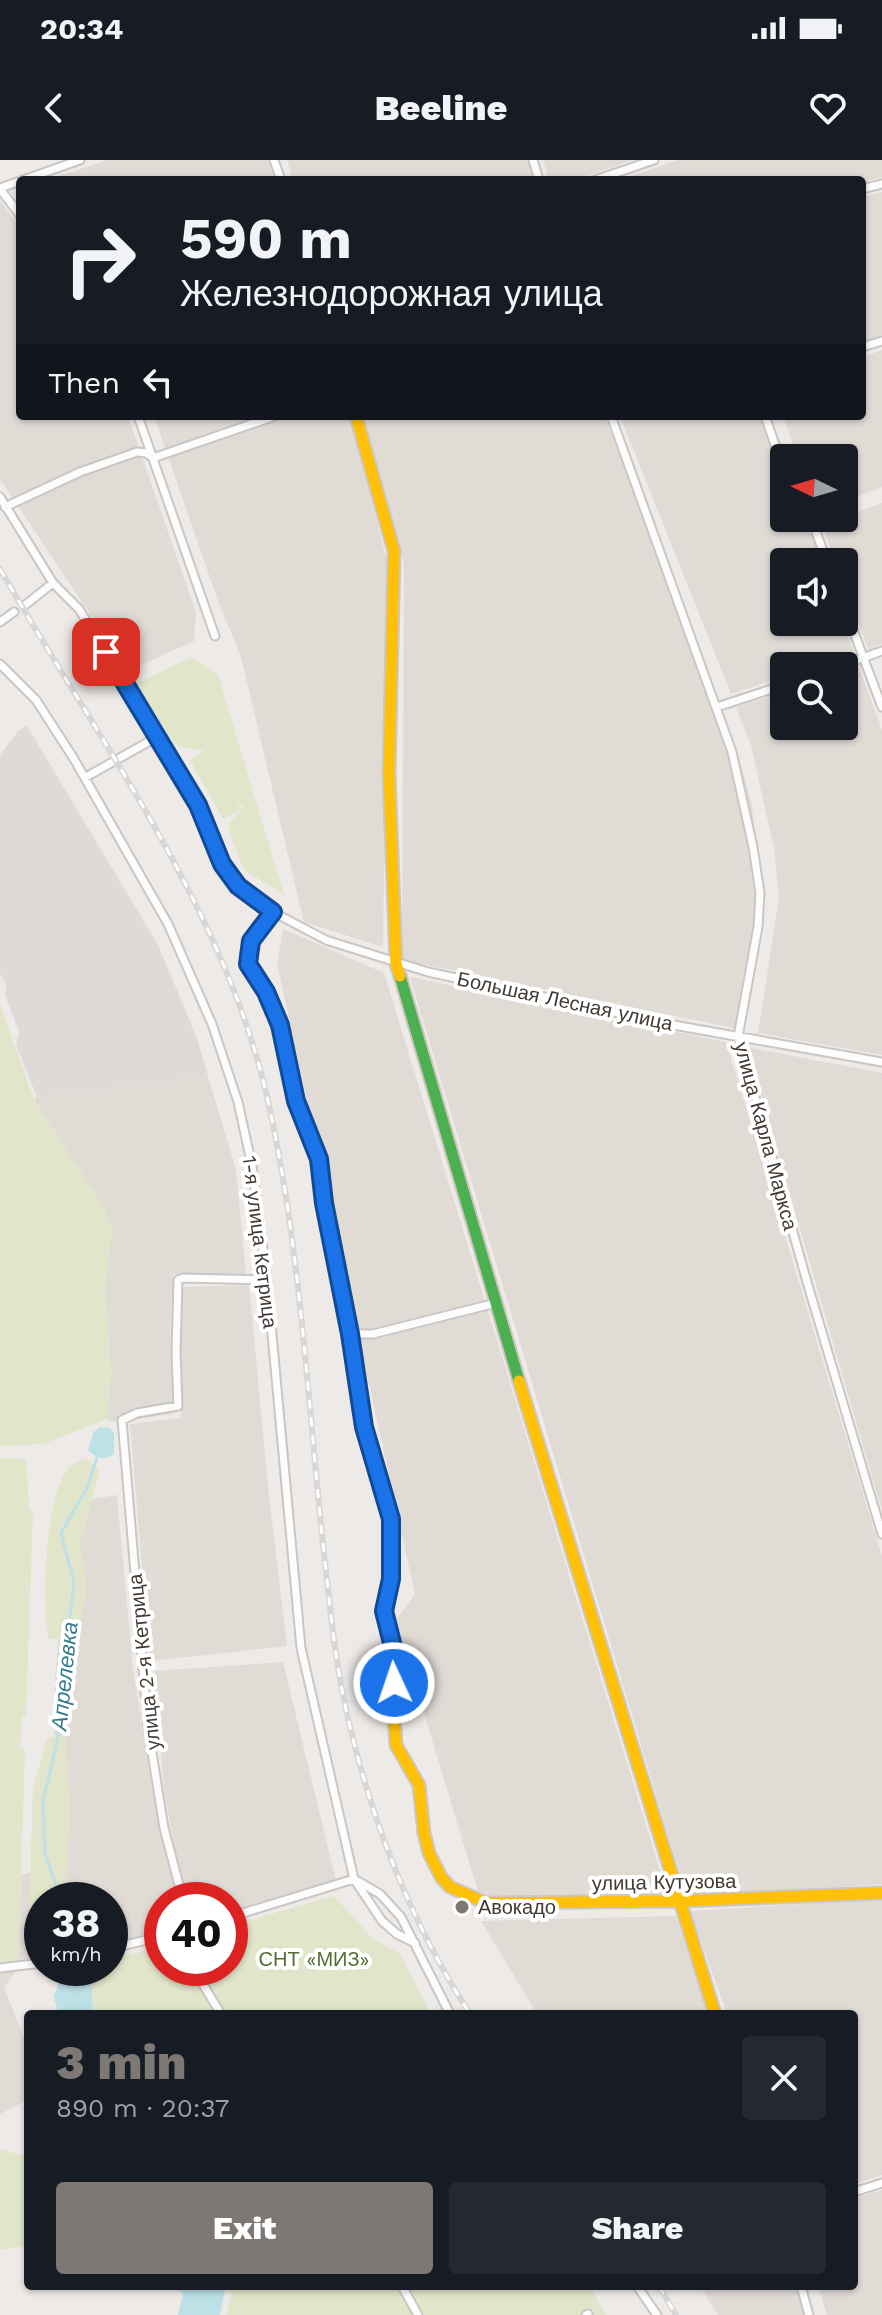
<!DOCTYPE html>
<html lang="en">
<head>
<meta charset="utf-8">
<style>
	:root { --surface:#171b24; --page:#242831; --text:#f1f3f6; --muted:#9ea1a6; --accent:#7e7874 }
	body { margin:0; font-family:"Work Sans",sans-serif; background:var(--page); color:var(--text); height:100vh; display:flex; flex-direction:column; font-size:30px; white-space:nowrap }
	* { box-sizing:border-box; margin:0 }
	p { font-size:26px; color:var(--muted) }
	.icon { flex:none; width:44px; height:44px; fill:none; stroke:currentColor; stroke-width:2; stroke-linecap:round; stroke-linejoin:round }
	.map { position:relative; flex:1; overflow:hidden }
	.details { position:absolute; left:24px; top:1850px; width:834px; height:280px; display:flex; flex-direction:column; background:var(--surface); border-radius:8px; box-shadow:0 2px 6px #0004 }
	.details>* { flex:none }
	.guide { position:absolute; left:16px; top:16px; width:850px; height:244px; border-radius:8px; box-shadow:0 2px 6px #0004; background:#171b24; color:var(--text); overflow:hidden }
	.needle { width:52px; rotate:275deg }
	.fabs { position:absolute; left:770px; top:284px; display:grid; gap:16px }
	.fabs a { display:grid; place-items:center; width:88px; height:88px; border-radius:8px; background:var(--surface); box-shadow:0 2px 6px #0004; font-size:40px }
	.speed { position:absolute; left:24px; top:1722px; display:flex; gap:16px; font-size:40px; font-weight:700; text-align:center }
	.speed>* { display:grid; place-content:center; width:104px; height:104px; border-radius:50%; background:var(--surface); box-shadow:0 2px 6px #0004; line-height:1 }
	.speed small { font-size:20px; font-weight:400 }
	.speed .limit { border:12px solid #d22; background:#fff; color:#111 }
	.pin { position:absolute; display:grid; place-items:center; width:68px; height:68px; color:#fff; margin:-34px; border-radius:16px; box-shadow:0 4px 12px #0006 }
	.me { position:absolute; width:88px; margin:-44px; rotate:357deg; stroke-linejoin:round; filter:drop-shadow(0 0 6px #0008) }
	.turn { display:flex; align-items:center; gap:28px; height:168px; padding:0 32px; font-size:36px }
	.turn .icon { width:104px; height:104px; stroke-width:2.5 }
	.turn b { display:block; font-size:56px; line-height:68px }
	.then { display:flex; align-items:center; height:76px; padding:0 32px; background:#0003; gap:16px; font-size:30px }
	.round { display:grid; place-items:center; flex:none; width:84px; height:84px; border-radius:8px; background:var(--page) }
	.summary { display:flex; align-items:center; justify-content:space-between; height:136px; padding:0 32px }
	h1 { font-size:48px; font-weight:800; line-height:60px; color:var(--accent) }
	.cta { display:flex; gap:16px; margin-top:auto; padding:16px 32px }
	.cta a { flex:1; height:92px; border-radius:8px; background:var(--accent); color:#fff; font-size:32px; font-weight:800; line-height:92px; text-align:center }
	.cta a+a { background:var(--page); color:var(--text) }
	.status { display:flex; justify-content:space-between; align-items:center; height:56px; padding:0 40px; background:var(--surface); direction:ltr }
	.status svg { height:22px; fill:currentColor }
	header { display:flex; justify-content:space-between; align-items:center; height:104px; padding:0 32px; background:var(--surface); font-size:36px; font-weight:800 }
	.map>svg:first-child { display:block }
</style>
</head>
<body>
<div class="status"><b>20:34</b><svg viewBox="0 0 49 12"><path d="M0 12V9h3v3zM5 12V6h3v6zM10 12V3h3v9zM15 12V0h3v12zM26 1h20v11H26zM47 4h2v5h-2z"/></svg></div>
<header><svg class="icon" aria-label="back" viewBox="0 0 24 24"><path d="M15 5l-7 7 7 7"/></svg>Beeline<svg class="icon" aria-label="heart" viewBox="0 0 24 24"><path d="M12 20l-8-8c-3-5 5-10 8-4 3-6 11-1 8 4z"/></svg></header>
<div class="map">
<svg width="882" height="2155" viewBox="0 0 882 2155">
	<rect width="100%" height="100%" fill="#edeae8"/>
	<!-- residential -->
	<path fill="#e1dbd6" d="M107 0H272L278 20H47Z
		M287 0H528L534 20H293Z
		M543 0H633L575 20H549Z
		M678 0H882V17L862 22V20H619Z
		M882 32V175L862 182V37Z
		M0 41 20 66V256H128L196 453 194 481 128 511 0 319Z
		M882 190V327L844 342V298H798L783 256H862V197Z
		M154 256H352L388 406 383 787 304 762 241 497 218 441Z
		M363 256H604L737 590 751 642 765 737 744 870 402 800 404 404Z
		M620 256H771L786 298 784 358H807L822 402H784V462H843L854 493 816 506H784V516L731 534Z
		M882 343V484L868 489 844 424V402H836L822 365Z
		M859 507 882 570V895L758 873 779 738 774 688 751 585 736 547 784 532V566H844V512Z
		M283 769 384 813 669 1740 479 1735 396 1460 415 1434 277 803Z
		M410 817 726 882 882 1396V1724L687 1738Z
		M747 887 882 913V1351Z
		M207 913 236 1010 246 1115 173 1114 170 1174 174 1254 112 1262 107 1259 111 1212 105 1130 111 1069 106 1051 34 940 37 937 181 919Z
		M249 1125 269 1336 287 1486 150 1501 130 1264 181 1258V1127Z
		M117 1335 133 1510 155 1645 178 1740H162V1772L110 1785V1740H42V1797L18 1800 21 1715 48 1708 57 1616 53 1546 64 1406 75 1342Z
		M283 1502 336 1721 230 1751V1740H188L178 1706 164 1629 154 1511Z
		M882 1739V2015L854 2024V1854H727L690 1751Z
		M676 1756 711 1854H537L481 1761Z
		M0 1806 18 1809 4 1827 28 1888V1940L0 1954Z
		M882 2030V2155H827L818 2126H854V2039Z
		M700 2126H803L812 2155H718Z"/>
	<!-- industrial -->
	<path fill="#dfdad8" d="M27 566 158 785 197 878 207 913 181 919 37 937 16 885 19 872 5 834 7 826 0 814V595L18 571Z"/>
	<!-- green -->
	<path fill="#e1e5ca" d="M192 497 218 515 284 735 244 710 230 675 229 663 244 648 233 631 242 649 223 659 190 600 204 591 176 586 136 524Z
		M0 844 34 940 106 1051 112 1069 105 1130 111 1212 107 1259 43 1284 0 1286Z
		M0 1298 26 1299 29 1349H33L26 1556 22 1557 20 1588 25 1589 18 1809 0 1806Z
		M85 1298 100 1310 80 1384 87 1427 77 1479H49C41 1445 45 1334 69 1308 73 1304 80 1301 85 1298Z
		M65 1575 70 1648 67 1718 71 1740H42V1789L32 1791 28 1784 33 1629 47 1578Z
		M334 1736 373 1779 400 1794 431 1854H87L89 1808H110V1800L162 1786V1808H230V1766Z
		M0 1989 24 1996 28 2004V2086L0 2090Z
		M228 2126H590L606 2155H227L231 2134Z"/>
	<!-- water -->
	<path fill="#bce1e7" d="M100 1267 109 1268 114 1273V1293C106 1302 95 1298 88 1290L94 1272Z
		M84 1813 91 1818 93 1854H58L54 1836 61 1819Z
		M175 2126H223L225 2130 220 2155H178L183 2134Z"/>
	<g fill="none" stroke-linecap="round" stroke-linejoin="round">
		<!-- stream -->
		<path stroke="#bce1e7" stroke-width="3" d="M66 1487 74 1423 61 1373 87 1328 97 1298
			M61 1740 45 1694 43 1642 62 1560 64 1507
			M69 1808 71 1817"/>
		<defs>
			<path id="street" d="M274 0 281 20
				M533 0 539 20
				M23 20 80 0
				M595 20 654 0
				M0 28 20 21
				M0 29 20 55
				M862 29 882 24
				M862 187 882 181
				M138 256 215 476
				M611 256 732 592 753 687 760 733 758 767 738 877 807 1122 882 1374
				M765 256 784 311
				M0 337 53 423 79 449 157 577 198 645 222 704 238 726 273 752 326 780 428 812 679 866 882 902
				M5 347 80 312 137 292 146 293 153 298 275 256
				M811 358 827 402
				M25 445 53 423
				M844 446 882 547
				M0 462 14 452
				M0 504 36 540 74 599 168 764 212 864 238 942 252 1006 267 1120 301 1488 354 1719 382 1761 397 1774 415 1783
				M839 506 882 491
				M717 547 784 525
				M86 617 157 577
				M350 1174H373L496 1143
				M356 1720 380 1734 401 1757 450 1854
				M183 1740 164 1668 148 1567 122 1260 137 1253 178 1246 176 1192 178 1120 183 1118 267 1120
				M230 1757 354 1719
				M110 1789 162 1776
				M0 1808 42 1803
				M198 1808 199 1818 221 1854
				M854 2032 882 2023
				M402 2126 418 2155
				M637 2126 657 2155
				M801 2126 809 2155
				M586 2155 588 2154"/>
			<path id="fast" d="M400 816 519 1221"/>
			<path id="slow" d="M356 256 394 391 389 614 396 804 400 816
				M273 752 251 781 248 804 266 832 280 865 296 941 319 999 324 1043 355 1209
				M519 1221 715 1854
				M395 1498 393 1542 396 1585 419 1625 424 1673 429 1693 441 1717 450 1727 486 1743 679 1741 882 1733"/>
			<path id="jam" d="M355 1209 364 1267 391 1359V1419L384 1451 395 1498"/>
		</defs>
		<!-- street casing -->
		<use href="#street" stroke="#cac6c4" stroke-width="11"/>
		<!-- fast casing -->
		<use href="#fast" stroke="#cdc6c1" stroke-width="15"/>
		<!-- slow casing -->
		<use href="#slow" stroke="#cdc6c1" stroke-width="15"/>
		<!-- jam casing -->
		<use href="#jam" stroke="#cdc6c1" stroke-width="15"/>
		<!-- street -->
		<use href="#street" stroke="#fcfcfc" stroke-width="7"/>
		<!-- fast -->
		<use href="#fast" stroke="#4caf50" stroke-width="11"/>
		<!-- slow -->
		<use href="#slow" stroke="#ffc107" stroke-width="11"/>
		<!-- jam -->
		<use href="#jam" stroke="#c62828" stroke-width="11"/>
		<defs>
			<path id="rail" d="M0 409C95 575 221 743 266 932 301 1084 307 1239 324 1393 330 1447 335 1501 347 1554 371 1660 411 1763 470 1854
				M659 2126 676 2155"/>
		</defs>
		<!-- rail casing -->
		<use href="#rail" stroke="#d8d7d7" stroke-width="6"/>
		<!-- rail -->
		<use href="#rail" stroke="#fff" stroke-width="3" stroke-dasharray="9" stroke-linecap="butt"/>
	</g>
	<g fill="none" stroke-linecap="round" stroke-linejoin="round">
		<defs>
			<path id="route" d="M106 492 198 645 222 704 238 726 273 752 251 781 248 804 266 832 280 865 296 941 319 999 324 1043 350 1174 364 1267 391 1359V1419L384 1451 395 1495 394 1523"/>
		</defs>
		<!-- route casing -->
		<use href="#route" stroke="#114b97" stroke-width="20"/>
		<!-- route -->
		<use href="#route" stroke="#1a73e8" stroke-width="14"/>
	</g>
	<!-- markers -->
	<circle fill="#7e7874" stroke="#fff" stroke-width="3" cx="462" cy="1747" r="8"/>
	<g text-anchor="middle" stroke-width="8" stroke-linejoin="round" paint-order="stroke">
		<!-- street labels -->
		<g font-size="20" fill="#423a35" stroke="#fff">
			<text transform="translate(565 841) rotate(12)" y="7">Большая Лесная улица</text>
			<text transform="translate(766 976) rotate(75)" y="7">улица Карла Маркса</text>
			<text transform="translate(260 1082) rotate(83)" y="7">1-я улица Кетрица</text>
			<text transform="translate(144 1502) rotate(-96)" y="7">улица 2-я Кетрица</text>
			<text transform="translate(664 1722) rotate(-1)" y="7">улица Кутузова</text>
		</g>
		<!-- poi labels -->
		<g font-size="20" fill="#423a35" stroke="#fff" text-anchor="start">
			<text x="478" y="1754">Авокадо</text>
		</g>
		<!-- park labels -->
		<g font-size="20" fill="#566d30" stroke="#fff">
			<text x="314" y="1806">СНТ «МИЗ»</text>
		</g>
		<!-- water labels -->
		<g font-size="22" font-style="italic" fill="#357d8c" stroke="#fff">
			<text transform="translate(64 1516) rotate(-84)" y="8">Апрелевка</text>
		</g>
	</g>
</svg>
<div class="fabs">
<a><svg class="needle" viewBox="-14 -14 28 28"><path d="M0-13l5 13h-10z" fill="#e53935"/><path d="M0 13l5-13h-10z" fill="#9ea1a6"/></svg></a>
<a><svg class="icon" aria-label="sound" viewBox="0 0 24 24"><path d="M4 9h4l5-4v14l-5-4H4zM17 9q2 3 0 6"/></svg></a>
<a><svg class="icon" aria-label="search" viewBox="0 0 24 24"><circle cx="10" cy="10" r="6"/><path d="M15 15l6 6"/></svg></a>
</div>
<div class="speed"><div>38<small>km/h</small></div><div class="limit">40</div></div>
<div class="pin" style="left:106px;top:492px;background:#d93025"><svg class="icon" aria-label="arrive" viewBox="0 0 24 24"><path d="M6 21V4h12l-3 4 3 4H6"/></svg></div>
<svg class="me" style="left:394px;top:1523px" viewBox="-20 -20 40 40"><circle r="17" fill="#1a73e8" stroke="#fff" stroke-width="3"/><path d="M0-11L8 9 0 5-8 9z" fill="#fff"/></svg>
<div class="guide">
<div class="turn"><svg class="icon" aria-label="right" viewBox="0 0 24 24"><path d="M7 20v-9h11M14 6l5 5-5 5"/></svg><div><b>590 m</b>Железнодорожная улица</div></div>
<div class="then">Then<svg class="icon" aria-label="left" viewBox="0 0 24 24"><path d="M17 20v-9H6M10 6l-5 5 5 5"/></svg></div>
</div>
<section class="details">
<div class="summary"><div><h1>3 min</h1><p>890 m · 20:37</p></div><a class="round"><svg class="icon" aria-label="close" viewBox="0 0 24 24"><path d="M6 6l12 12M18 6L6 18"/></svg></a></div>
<div class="cta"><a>Exit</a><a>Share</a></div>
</section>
</div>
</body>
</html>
